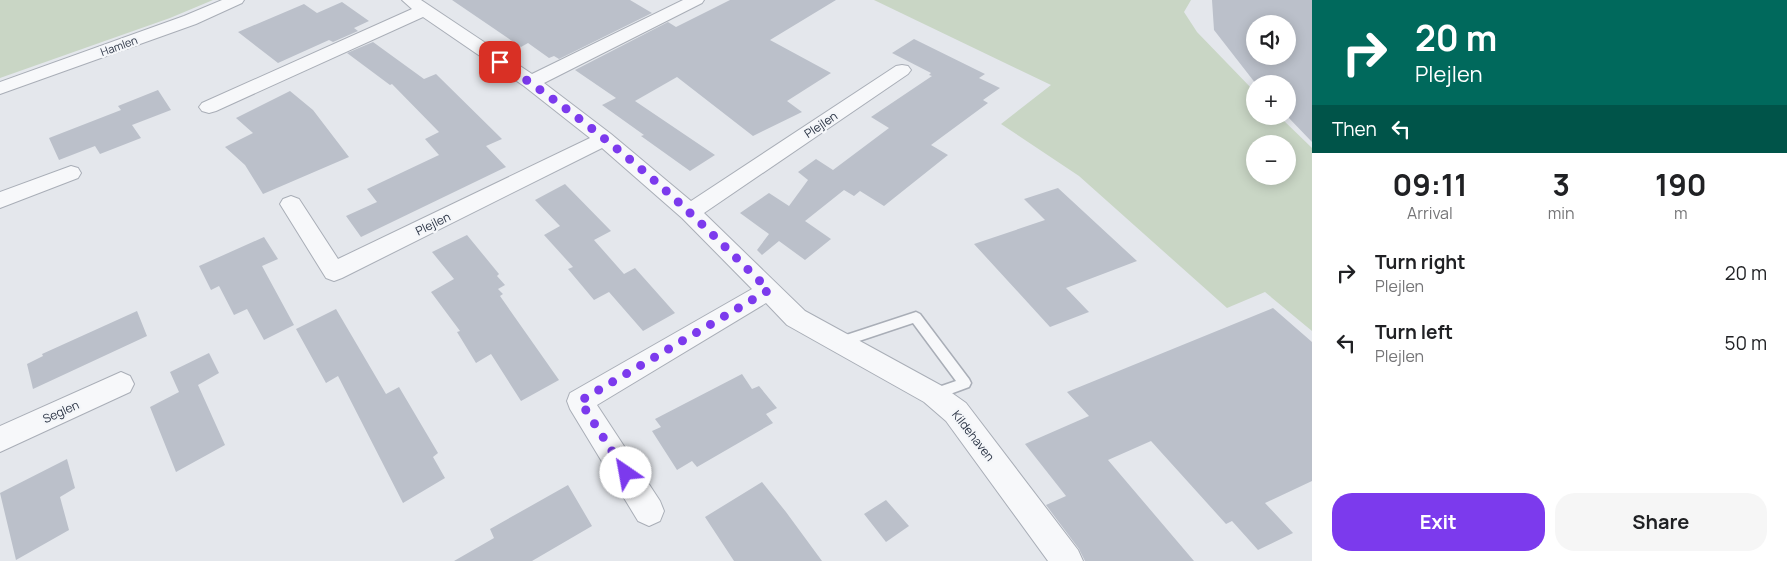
<!DOCTYPE html>
<html lang="en">
<head>
<meta charset="utf-8">
<style>
	:root { --surface:#fff; --page:#f6f6f6; --text:#202124; --muted:#757577; --accent:#7c3aed }
	body { margin:0; font-family:Manrope,sans-serif; background:var(--page); color:var(--text); height:100vh; display:flex; flex-direction:column; font-size:19px; white-space:nowrap }
	* { box-sizing:border-box; margin:0 }
	p { font-size:16px; color:var(--muted) }
	.icon { flex:none; width:28px; height:28px; fill:none; stroke:currentColor; stroke-width:2; stroke-linecap:round; stroke-linejoin:round }
	.map { position:relative; flex:1; overflow:hidden }
	.details { display:flex; flex-direction:column; background:var(--surface); width:475px }
	.details>* { flex:none }
	.top-card { background:#00695c; color:#fff; overflow:hidden }
	.tools { position:absolute; left:1246px; top:15px; display:grid; gap:10px }
	.tools a { display:grid; place-items:center; width:50px; height:50px; border-radius:50%; background:var(--surface); box-shadow:0 2px 12px #0003; font-size:25px }
	.pin { position:absolute; display:grid; place-items:center; width:42px; height:42px; color:#fff; margin:-21px; border-radius:10px; box-shadow:0 2px 8px #0006 }
	.me { position:absolute; width:55px; margin:-28px; rotate:327deg; stroke-linejoin:round; filter:drop-shadow(0 0 4px #0008) }
	.turn { display:flex; align-items:center; gap:18px; height:105px; padding:0 20px; font-size:22px }
	.turn .icon { width:65px; height:65px; stroke-width:2.5 }
	.turn b { display:block; font-size:35px; line-height:42px }
	.then { display:flex; align-items:center; height:48px; padding:0 20px; background:#0003; gap:10px; font-size:19px }
	.eta { display:flex; justify-content:space-evenly; align-items:center; height:85px; text-align:center }
	.eta b { font-size:30px; font-weight:700; line-height:35px }
	.button { display:flex; gap:10px; margin-top:auto; padding:10px 20px }
	.button a { flex:1; height:58px; border-radius:20px; background:var(--accent); color:#fff; font-size:20px; font-weight:700; line-height:58px; text-align:center }
	.button a+a { background:var(--page); color:var(--text) }
	ul { padding:0; list-style:none }
	li { display:flex; align-items:center; gap:15px; height:70px; padding:0 20px }
	li div { flex:1 }
	li b { display:block; font-size:19px }
	li em { font-style:normal }
	main { display:flex; flex:1; min-height:0 }
	.map>svg:first-child { display:block }
</style>
</head>
<body>
<main>
<div class="map">
<svg width="1312" height="561" viewBox="0 0 1312 561">
	<rect width="100%" height="100%" fill="#e4e7ec"/>
	<!-- green -->
	<path fill="#c9d6c5" fill-rule="evenodd" d="M0 0H213L170 18 0 78Z
		M874 0H1191L1184 12 1197 32 1255 92V116H1279L1312 148V331L1265 292 1227 308 1079 176 1001 124 1051 85ZM1255 144H1288V176H1255Z"/>
	<!-- building -->
	<path fill="#bbc0ca" fill-rule="evenodd" d="M452 0H630L652 13 559 59 554 56 549 58 528 43 521 47Z
		M730 0H836L770 40 831 73 787 101 802 112 753 136 677 77 635 101 715 155 690 171 641 136 644 135 602 105 616 98 575 70 668 22 676 27Z
		M1212 0H1312V142L1287 116 1288 84H1256L1214 30ZM1255 24H1288V56H1255Z
		M342 2 369 21 354 28 358 31 333 42 329 40 278 63 238 32 304 4 317 13Z
		M914 39 985 74 979 78 1000 88 983 100 988 103 931 145 948 155 884 206 860 191 854 196 844 190 805 221 831 239 805 260 779 241 762 255 757 250 769 234 740 213 769 193 789 206 808 180 798 172 816 159 833 170 889 128 871 117 932 76 929 75 931 73 892 53Z
		M373 42 424 79 436 74 502 139 486 146 506 167 361 237 346 216 377 202 367 189 439 155 425 139 439 132 392 84 390 85 347 53Z
		M158 90 171 110 132 125 141 138 100 154 95 146 59 160 49 138 121 110 118 106Z
		M290 91 313 110 349 157 263 194 245 165 225 147 253 133 236 118Z
		M565 184 611 231 594 240 624 274 635 268 675 313 643 331 609 292 594 300 568 269 573 267 544 235 560 226 535 200Z
		M1058 188 1137 261 1066 288 1089 312 1050 327 974 244 1045 220 1024 199Z
		M467 235 499 274 497 276 505 285 498 289 503 294 500 296 559 380 521 401 491 354 476 363 457 332 460 331 431 292 454 279 432 252Z
		M264 237 278 259 262 266 294 325 264 340 247 309 234 315 219 286 211 290 199 266Z
		M1273 308 1312 342V481L1265 503 1293 533 1258 550 1232 521 1226 524 1151 441 1108 460 1194 561H1085L1079 549 1046 505 1066 496 1025 444 1089 416 1067 392Z
		M336 309 386 394 399 387 438 453 433 457 445 478 403 503 338 376 326 383 296 329Z
		M137 311 147 336 33 389 27 364 43 356 42 354Z
		M209 353 219 373 198 385 225 445 176 472 150 407 179 392 170 372Z
		M742 374 752 389 759 386 777 408 766 414 773 423 697 467 692 461 677 470 652 431 661 427 655 419Z
		M67 459 75 488 60 497 69 530 16 560 0 493Z
		M762 482 786 512 822 561H734L705 517Z
		M568 485 592 526 532 561H454L494 538 490 529Z
		M886 500 909 526 886 542 864 514Z"/>
	<g fill="none" stroke-linecap="round" stroke-linejoin="round">
		<defs>
			<path id="lane" d="M916 312 920 314 969 379 971 383 969 387 934 400 930 398 928 394 930 390 956 381 913 323 841 347 837 346 835 342 837 338Z"/>
			<path id="street" d="M222 0H244L242 3 196 24 0 94V82L184 16Z
				M402 0H421L532 74 683 0H704L702 3 544 83 611 134 691 201 896 66 902 65 908 66 911 70 908 74 704 213 805 311 942 386 966 403 1078 550 1083 561H1048L946 421 924 402 787 325 766 303 597 405 660 501 664 511 660 521 649 526 638 521 570 409 567 401 570 393 752 289 682 218 602 148 342 278 334 281 326 278 280 204 283 199 291 196 299 199 338 259 590 138 524 86 423 17 216 111 209 113 202 111 199 107 202 103 412 9Z
				M71 166 78 168 81 173 78 178 0 208V192Z
				M121 372 130 376 134 384 130 392 0 452V426Z"/>
		</defs>
		<!-- lane casing -->
		<use href="#lane" stroke="#a9aeb7" stroke-width="3"/>
		<!-- street casing -->
		<use href="#street" stroke="#a9aeb7" stroke-width="2"/>
		<!-- lane -->
		<use href="#lane" fill="#f7f8fa" fill-rule="evenodd"/>
		<!-- street -->
		<use href="#street" fill="#f7f8fa" fill-rule="evenodd"/>
	</g>
	<g fill="none" stroke-linecap="round" stroke-linejoin="round">
		<!-- route -->
		<path stroke="#7c3aed" stroke-width="9" stroke-dasharray="0 16.2" d="M500 62C566 106 633 159 690 213 717 238 742 264 769 290L580 401 626 473"/>
	</g>
	<g text-anchor="middle" stroke-width="4.5" stroke-linejoin="round" paint-order="stroke">
		<!-- far-street labels -->
		<g font-size="11" fill="#2b3445" stroke="#f4f6f9">
			<text transform="translate(119 46) rotate(-20)" y="4">Hamlen</text>
		</g>
		<!-- street labels -->
		<g font-size="12" fill="#2b3445" stroke="#f4f6f9">
			<text transform="translate(821 125) rotate(-34)" y="4">Plejlen</text>
			<text transform="translate(433 224) rotate(-26)" y="4">Plejlen</text>
			<text transform="translate(61 412) rotate(-24)" y="4">Seglen</text>
			<text transform="translate(973 436) rotate(52)" y="4">Kildehaven</text>
		</g>
	</g>
</svg>
<div class="tools">
<a><svg class="icon" aria-label="sound" viewBox="0 0 24 24"><path d="M4 9h4l5-4v14l-5-4H4zM17 9q2 3 0 6"/></svg></a>
<a>+</a>
<a>−</a>
</div>
<div class="pin" style="left:500px;top:62px;background:#d93025"><svg class="icon" aria-label="arrive" viewBox="0 0 24 24"><path d="M6 21V4h12l-3 4 3 4H6"/></svg></div>
<svg class="me" style="left:626px;top:473px" viewBox="-20 -20 40 40"><circle r="19" fill="#fff"/><path d="M0-13L10 11 0 6-10 11z" fill="#7c3aed"/></svg>
</div>
<section class="details">
<div class="top-card">
<div class="turn"><svg class="icon" aria-label="right" viewBox="0 0 24 24"><path d="M7 20v-9h11M14 6l5 5-5 5"/></svg><div><b>20 m</b>Plejlen</div></div>
<div class="then">Then<svg class="icon" aria-label="left" viewBox="0 0 24 24"><path d="M17 20v-9H6M10 6l-5 5 5 5"/></svg></div>
</div>
<div class="eta">
<div><b>09:11</b><p>Arrival</p></div>
<div><b>3</b><p>min</p></div>
<div><b>190</b><p>m</p></div>
</div>
<ul>
<li><svg class="icon" aria-label="right" viewBox="0 0 24 24"><path d="M7 20v-9h11M14 6l5 5-5 5"/></svg><div><b>Turn right</b><p>Plejlen</p></div><em>20 m</em></li>
<li><svg class="icon" aria-label="left" viewBox="0 0 24 24"><path d="M17 20v-9H6M10 6l-5 5 5 5"/></svg><div><b>Turn left</b><p>Plejlen</p></div><em>50 m</em></li>
</ul>
<div class="button"><a>Exit</a><a>Share</a></div>
</section>
</main>
</body>
</html>
